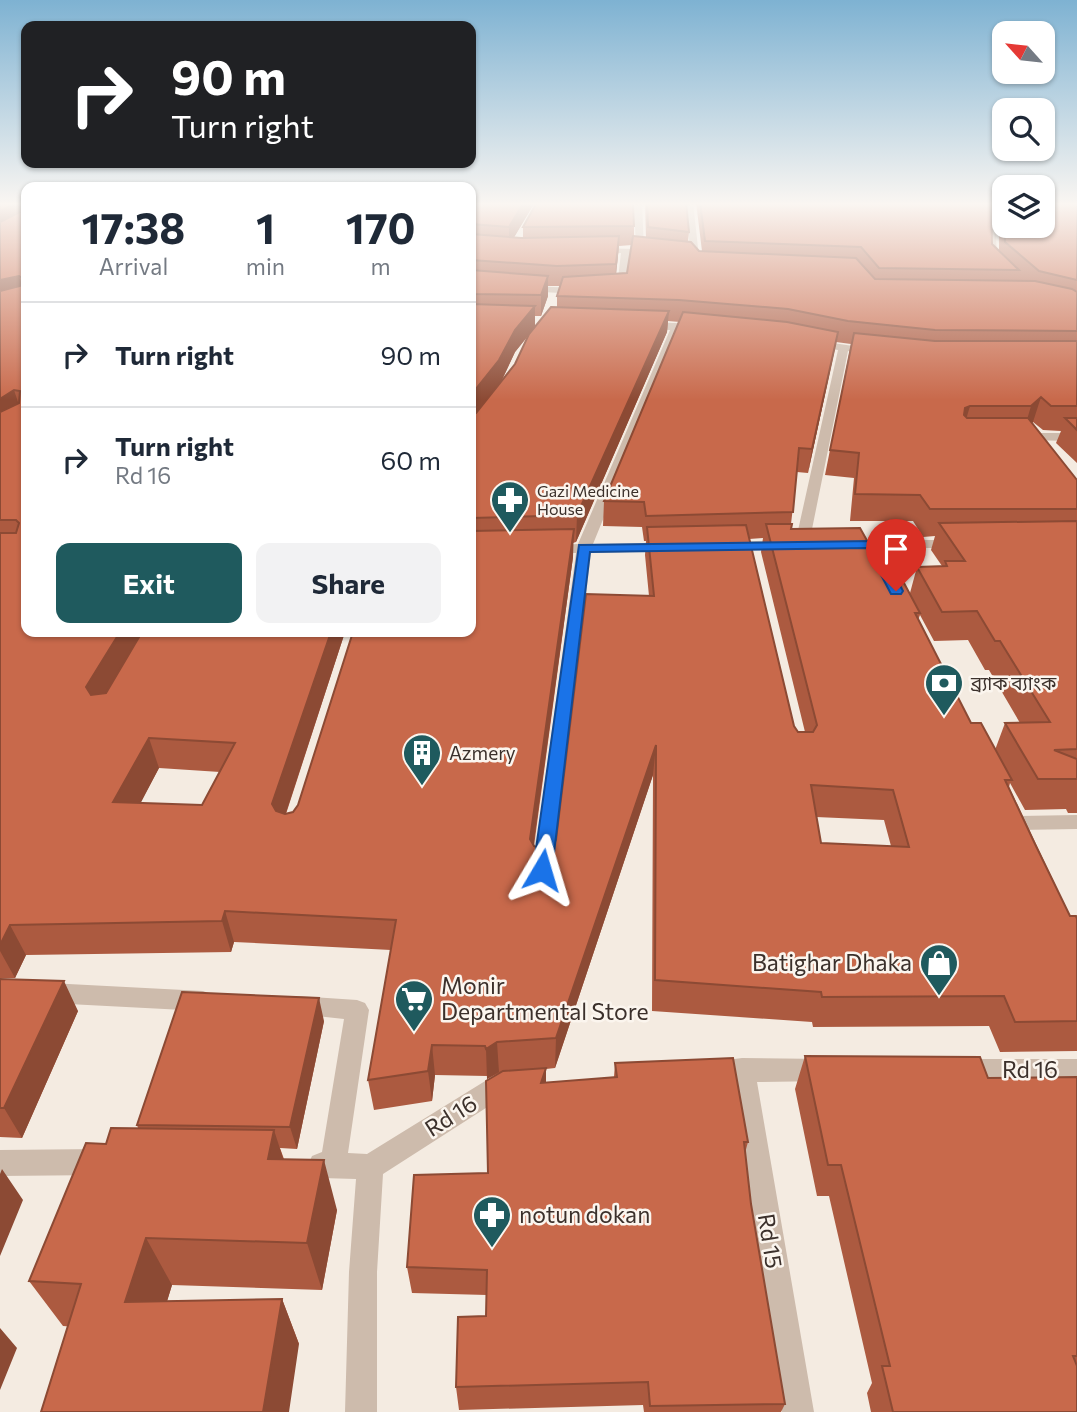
<!DOCTYPE html>
<html lang="en">
<head>
<meta charset="utf-8">
<style>
	:root { --surface:#fff; --page:#f2f2f3; --text:#1f2937; --muted:#747a83; --line:#e0e1e3; --accent:#1f5a5e }
	body { margin:0; font-family:Commissioner,"Noto Sans Bengali",sans-serif; background:var(--page); color:var(--text); height:100vh; display:flex; flex-direction:column; font-size:26px; white-space:nowrap }
	* { box-sizing:border-box; margin:0 }
	p { font-size:23px; color:var(--muted) }
	.icon { flex:none; width:38px; height:38px; fill:none; stroke:currentColor; stroke-width:2; stroke-linecap:round; stroke-linejoin:round }
	.map { position:relative; flex:1; overflow:hidden }
	.panel { position:absolute; left:21px; top:182px; width:455px; height:455px; display:flex; flex-direction:column; background:var(--surface); border-radius:14px; box-shadow:0 2px 5px #0004 }
	.panel>* { flex:none }
	.guide { position:absolute; left:21px; top:21px; width:455px; height:147px; border-radius:14px; box-shadow:0 2px 5px #0004; background:#202124; color:#fff; overflow:hidden }
	.needle { width:46px; rotate:297deg }
	.controls { position:absolute; left:992px; top:21px; display:grid; gap:14px }
	.controls a { display:grid; place-items:center; width:63px; height:63px; border-radius:14px; background:var(--surface); box-shadow:0 2px 5px #0004; font-size:35px }
	.pin { position:absolute; display:grid; place-items:center; width:60px; height:60px; color:#fff; margin:-72px -30px; border-radius:50% 50% 50% 0; rotate:-45deg; box-shadow:0 0 7px #0007 }
	.pin .icon { rotate:45deg }
	.me { position:absolute; width:77px; margin:-38px; rotate:7deg; stroke-linejoin:round; filter:drop-shadow(0 0 5px #0008) }
	.turn { display:flex; align-items:center; gap:24px; height:147px; padding:0 35px; font-size:32px }
	.turn .icon { width:91px; height:91px; stroke-width:2.5 }
	.turn b { display:block; font-size:49px; line-height:60px }
	.eta { display:flex; justify-content:space-evenly; align-items:center; height:119px; text-align:center }
	.eta b { font-size:42px; font-weight:700; line-height:49px }
	.primary-button { display:flex; gap:14px; margin-top:auto; padding:14px 35px }
	.primary-button a { flex:1; height:80px; border-radius:14px; background:var(--accent); color:#fff; font-size:28px; font-weight:700; line-height:80px; text-align:center }
	.primary-button a+a { background:var(--page); color:var(--text) }
	ul { padding:0; list-style:none }
	li { display:flex; align-items:center; gap:21px; height:105px; padding:0 35px; border-top:2px solid var(--line) }
	li div { flex:1 }
	li b { display:block; font-size:26px }
	li em { font-style:normal }
	.map>svg:first-child { display:block }
</style>
</head>
<body>
<div class="map">
<svg width="1077" height="1412" viewBox="0 0 1077 1412">
	<rect width="100%" height="100%" fill="#f4ebe1"/>
	<g fill="none" stroke-linecap="round" stroke-linejoin="round">
		<!-- minor -->
		<path fill="#cdbbac" fill-rule="evenodd" d="M634 202H642L644 250 659 254 655 257 630 253 626 290 616 293 611 290 617 287 621 253 596 254 592 251 596 248 636 249Z
			M685 202H693L699 257 695 260 691 257Z
			M1001 212H1004V219L996 231 997 263 1001 267 997 270 989 264 988 231Z
			M525 286 581 288 586 291 581 294 522 291 520 289Z
			M641 324C655 322 695 322 706 329L701 332 680 331 593 544 668 543 675 547 668 551 591 553 553 870 550 876 543 878 536 876 533 870 576 553H552L545 549 552 545 578 544 670 330 645 329 640 326Z
			M812 340 874 349 879 352 874 355 848 351 809 544 802 548 795 544 838 350 808 345V341Z
			M1021 433H1077V441L1017 440V434Z
			M787 540 794 544 792 547 727 550 720 546 727 542Z
			M846 540H955L962 544 955 548H881L902 588 894 593 886 588 867 548 841 547 839 544Z
			M1077 815V829L1019 830 1012 828 1009 823 1012 818 1019 816Z
			M49 983 203 991 211 994 215 1001 211 1008 203 1011 49 1003 41 1000 37 993 41 986Z
			M297 996 357 1000 365 1003 369 1010 348 1153 367 1154 490 1078 499 1075 516 1078 520 1086 516 1094 503 1097 383 1174 377 1272V1412H345L349 1272 356 1179 321 1178 312 1174 308 1165 312 1156 322 1152 344 1019 289 1013 285 1006 289 999Z
			M742 1058 825 1059 834 1062 837 1070 834 1078 825 1081 757 1082 814 1412H782L732 1082H713L704 1079 701 1071 704 1063Z
			M962 1059H1077V1081H962L953 1078 950 1070 953 1062Z
			M101 1149 110 1153 114 1162 110 1171 101 1175 0 1176V1150Z"/>
	</g>
	<!-- wall -->
	<path fill="#ac5a40" fill-rule="evenodd" d="M0 202H26V632H345L286 814 293 812 471 632V202H535L514 237 523 238V227L634 226V236L646 238 645 202H686L689 232 688 241 699 251H702L696 202H1004V210H1002L991 223 992 244 999 251V232L1004 213 1077 202V463L1056 443 1061 431 1043 430 1033 422 1032 423 1077 480V813H1068L1066 809 1025 810 1010 783 1009 787 1070 916 1077 919V1051L1000 1052 989 1026 813 1027 812 1022 652 1011 653 775 555 1068 546 1069V1083L614 1077 615 1063 748 1142 745 1153 751 1204 785 1404 781 1412H644L643 1405 459 1410 456 1387 486 1316 487 1295 412 1293 407 1267 488 1173 501 1072 487 1079V1076L435 1075 432 1101 374 1110 368 1080 391 950 234 942 231 952 26 955 15 978H0ZM632 245 627 273 616 274 619 246ZM548 286H560L557 296V307L535 327V316H541L548 296ZM668 321 680 322 604 501 603 526 642 527 644 541H646L645 555 649 596 556 840 551 848 542 850 534 846 573 557V543L576 542 667 332ZM528 336 515 364 501 382 515 352ZM836 342 851 344 825 475 854 478 850 521H913L923 537 935 536 931 550 942 566 917 567 910 593 883 569 791 529V524L797 472 808 473ZM763 538 761 552 805 732H798L794 726 749 539ZM920 615 934 641 968 640 985 670H989L1020 723H1005L995 750 971 723 918 620ZM159 768 220 772 202 805 140 803ZM816 817 884 820 891 846 821 843Z
		M0 979 78 1011 22 1138 0 1137Z
		M324 1021 297 1149 280 1148 284 1159 337 1210 322 1290 172 1285 167 1301 282 1299 299 1344 63 1326 29 1281 106 1144 138 1128 137 1125Z
		M805 1056 988 1078 1077 1077V1412H871L867 1393 872 1383 829 1196H817L795 1089Z"/>
	<!-- shaded-wall -->
	<path fill="#8c4a34" d="M20 202 25 220 0 233V211Z
		M524 202H535L509 246V227Z
		M998 202H1004L1002 210 986 229 991 211Z
		M619 236 618 256 615 284 616 264Z
		M19 276 25 296 0 303V280Z
		M548 276V296L541 316V295Z
		M535 306V327L515 352 500 384 471 421V395L515 330Z
		M669 311 667 332 576 542 577 515Z
		M838 332 834 353 808 473 812 449Z
		M14 390 22 414 0 429V399Z
		M1041 397 1033 422 1024 430 1031 406Z
		M970 406 963 430 965 408Z
		M574 529 573 557 530 870V839Z
		M120 632H146L97 717 86 687Z
		M331 632H345L279 834 272 804Z
		M149 738 159 768 125 833 113 802Z
		M656 745 653 775 555 1068 556 1038Z
		M225 911 234 942 231 952 222 921Z
		M10 925 26 955 15 978 0 951V945Z
		M64 981 78 1011 22 1138 4 1108Z
		M319 998 324 1021 297 1149 290 1127Z
		M497 1042 499 1072 487 1079 486 1049Z
		M432 1045 435 1075 432 1101 428 1071Z
		M546 1068V1097L541 1083Z
		M274 1130 290 1180 268 1159Z
		M324 1160 337 1210 322 1290 307 1243Z
		M2 1169 23 1200 0 1256V1174Z
		M146 1238 172 1285 153 1347 125 1302Z
		M282 1299 299 1344 289 1412H263Z
		M0 1328 17 1348 0 1390Z"/>
	<!-- building -->
	<path fill="#c8694b" stroke="#8c4a34" stroke-width="2" fill-rule="evenodd" d="M0 202H18L0 211Z
		M22 202H26V632H120L86 687 91 695 106 693 142 632H331L272 804 276 811 285 814 293 812 298 805 353 632H471V531L574 529 530 839 534 846 542 850 551 848 556 840 586 594 654 596 647 527 746 525 794 726 798 732H813L817 725 766 524H792L791 529 860 528 883 569 896 568 920 613H915L971 723H981L1012 780H1005L1035 844 1070 916H1076L1077 919V1021L1015 1022 1004 996 822 997 821 992 655 980 656 745 556 1038 497 1042 486 1049 485 1046 432 1045 428 1071 368 1080 396 920 225 911 222 921 10 925 0 945V533H16L19 523 16 520H0V412L19 403 20 391 14 390 0 399V291L20 286 22 278 19 276 0 280V222L22 211ZM149 738 235 743 202 805 113 802ZM811 785 893 790 909 847 821 843Z
		M471 202H524L509 227 471 224Z
		M537 202H633L634 226 523 227Z
		M647 202H686L689 232 648 227Z
		M700 202H998L991 211 992 244 1019 270 879 268 861 247 705 241Z
		M1043 202H1077V280L1039 271 1005 242 1004 213V212V226H1043Z
		M471 234 521 238 619 236 616 264 557 266 471 260Z
		M633 236 691 242 699 251 856 258 875 279 1035 281 1072 289 1077 292V331L935 330 848 321 788 309 679 300 557 296 563 277 627 273Z
		M471 270 548 276 541 295 471 294Z
		M471 304 535 306 515 330 499 360 471 395Z
		M551 307 669 311 577 515 471 518V414L476 413 515 364 529 334Z
		M683 312 787 322 838 332 812 449 799 448 793 512 646 516 644 502 604 501Z
		M854 333 935 341H1077V406H1051L1041 397 1031 406H970L965 408 964 415 967 418H1028L1077 480V509H930L920 495 855 494 859 453 830 450Z
		M1065 418H1077V430Z
		M1077 521V749L1054 750 1077 759V779H1038L1005 723 1050 722 1000 641H995L977 611 942 612 917 567 947 566 945 561H965L939 523Z
		M0 979 64 981 4 1108H0Z
		M182 992 319 998 290 1127 137 1125Z
		M805 1056 980 1057 988 1078 1077 1077V1356H1073L1077 1366V1412H893L882 1366H890L841 1165H828Z
		M733 1058 748 1142H744L751 1204 785 1404 650 1406 648 1382 456 1387 458 1317 486 1316 487 1270 407 1267 414 1175 488 1173 486 1081 503 1071 546 1068 541 1083 617 1077 615 1063Z
		M111 1128 274 1130 268 1159 324 1160 307 1243 146 1238 125 1302 282 1299 263 1412H41L81 1284 29 1281 86 1143 106 1144Z"/>
	<!-- sky -->
	<linearGradient id="sky" x2="0" y2="1"><stop stop-color="#7eb2d2"/><stop offset="0.51" stop-color="#faf6f2"/><stop offset="1" stop-color="#faf6f2" stop-opacity="0"/></linearGradient>
	<rect width="1077" height="400" fill="url(#sky)"/>
	<!-- route -->
	<path fill="#1a73e8" stroke="#114b97" stroke-width="2" d="M872 541 878 544 903 591 901 594H891L867 548 590 552 552 870 549 875 542 877 536 875 533 870 579 545Z"/>
	<!-- icons -->
	<defs>
		<symbol id="pharmacy-pin" viewBox="-11 -11 22 30"><path d="M0 17L-7.5 6A9.5 9.5 0 1 1 7.5 6Z" fill="#1f5a5e" stroke="#fbf5ee"/><path d="M-2-6h4v4h4v4h-4v4h-4v-4h-4v-4h4Z" fill="#fff"/></symbol>
		<symbol id="bank-pin" viewBox="-11 -11 22 30"><path d="M0 17L-7.5 6A9.5 9.5 0 1 1 7.5 6Z" fill="#1f5a5e" stroke="#fbf5ee"/><path d="M-6-4H6V4H-6ZM0-2.3a2.3 2.3 0 1 0 0 4.6a2.3 2.3 0 1 0 0-4.6Z" fill="#fff"/></symbol>
		<symbol id="building-pin" viewBox="-11 -11 22 30"><path d="M0 17L-7.5 6A9.5 9.5 0 1 1 7.5 6Z" fill="#1f5a5e" stroke="#fbf5ee"/><path d="M-4-6H4V6H1V3H-1V6H-4ZM-2.5-4.3h1.7v1.8h-1.7ZM.8-4.3h1.7v1.8H.8ZM-2.5-1h1.7V.8h-1.7ZM.8-1h1.7V.8H.8Z" fill="#fff"/></symbol>
		<symbol id="shop-pin" viewBox="-11 -11 22 30"><path d="M0 17L-7.5 6A9.5 9.5 0 1 1 7.5 6Z" fill="#1f5a5e" stroke="#fbf5ee"/><path d="M-5-2.5h2.3a2.7 3.5 0 0 1 5.4 0H5L5.5 6h-11ZM-1.5-2.5h3a1.5 2.3 0 0 0-3 0Z" fill="#fff"/></symbol>
		<symbol id="supermarket-pin" viewBox="-11 -11 22 30"><path d="M0 17L-7.5 6A9.5 9.5 0 1 1 7.5 6Z" fill="#1f5a5e" stroke="#fbf5ee"/><path d="M-6-5.5h2.5l.6 2H6L4.5 2H-2.5L-4.4-4H-6ZM-1.5 3.2a1.3 1.3 0 1 0 .1 0ZM3 3.2a1.3 1.3 0 1 0 .1 0Z" fill="#fff"/></symbol>
	</defs>
	<g fill-rule="evenodd">
		<use href="#pharmacy-pin" x="488" y="478" width="44" height="60"/>
		<use href="#bank-pin" x="922" y="661" width="44" height="60"/>
		<use href="#building-pin" x="400" y="731" width="44" height="60"/>
		<use href="#shop-pin" x="917" y="941" width="44" height="60"/>
		<use href="#supermarket-pin" x="392" y="977" width="44" height="60"/>
		<use href="#pharmacy-pin" x="470" y="1193" width="44" height="60"/>
	</g>
	<g text-anchor="middle" stroke-width="5" stroke-linejoin="round" paint-order="stroke">
		<!-- far-poi labels -->
		<g font-size="16" fill="#3b302b" stroke="#fbf5ee" text-anchor="start">
			<text x="537" y="497">Gazi Medicine<tspan x="537" dy="18">House</tspan></text>
		</g>
		<!-- poi labels -->
		<g font-size="19" fill="#3b302b" stroke="#fbf5ee" text-anchor="start">
			<text x="971" y="690">ব্র্যাক ব্যাংক</text>
			<text x="449" y="760">Azmery</text>
		</g>
		<!-- near-poi labels -->
		<g font-size="23" fill="#3b302b" stroke="#fbf5ee" text-anchor="start">
			<text x="912" y="971" text-anchor="end">Batighar Dhaka</text>
			<text x="441" y="994">Monir<tspan x="441" dy="26">Departmental Store</tspan></text>
			<text x="519" y="1223">notun dokan</text>
		</g>
		<!-- near-street labels -->
		<g font-size="23" fill="#3b302b" stroke="#fbf5ee">
			<text x="1030" y="1078">Rd 16</text>
			<text transform="translate(451 1116) rotate(-32)" y="8">Rd 16</text>
			<text transform="translate(770 1241) rotate(81)" y="8">Rd 15</text>
		</g>
	</g>
</svg>
<div class="controls">
<a><svg class="needle" viewBox="-14 -14 28 28"><path d="M0-13l5 13h-10z" fill="#e53935"/><path d="M0 13l5-13h-10z" fill="#747a83"/></svg></a>
<a><svg class="icon" aria-label="search" viewBox="0 0 24 24"><circle cx="10" cy="10" r="6"/><path d="M15 15l6 6"/></svg></a>
<a><svg class="icon" aria-label="layers" viewBox="0 0 24 24"><path d="M12 4l9 5-9 5-9-5zM3 14l9 5 9-5"/></svg></a>
</div>
<div class="pin" style="left:896px;top:591px;background:#d93025"><svg class="icon" aria-label="arrive" viewBox="0 0 24 24"><path d="M6 21V4h12l-3 4 3 4H6"/></svg></div>
<svg class="me" style="left:542px;top:870px" viewBox="-20 -20 40 40"><path d="M0-17L14 15 0 8-14 15z" fill="#1a73e8" stroke="#fff" stroke-width="4"/></svg>
<div class="guide">
<div class="turn"><svg class="icon" aria-label="right" viewBox="0 0 24 24"><path d="M7 20v-9h11M14 6l5 5-5 5"/></svg><div><b>90 m</b>Turn right</div></div>
</div>
<section class="panel">
<div class="eta">
<div><b>17:38</b><p>Arrival</p></div>
<div><b>1</b><p>min</p></div>
<div><b>170</b><p>m</p></div>
</div>
<ul>
<li><svg class="icon" aria-label="right" viewBox="0 0 24 24"><path d="M7 20v-9h11M14 6l5 5-5 5"/></svg><div><b>Turn right</b></div><em>90 m</em></li>
<li><svg class="icon" aria-label="right" viewBox="0 0 24 24"><path d="M7 20v-9h11M14 6l5 5-5 5"/></svg><div><b>Turn right</b><p>Rd 16</p></div><em>60 m</em></li>
</ul>
<div class="primary-button"><a>Exit</a><a>Share</a></div>
</section>
</div>
</body>
</html>
